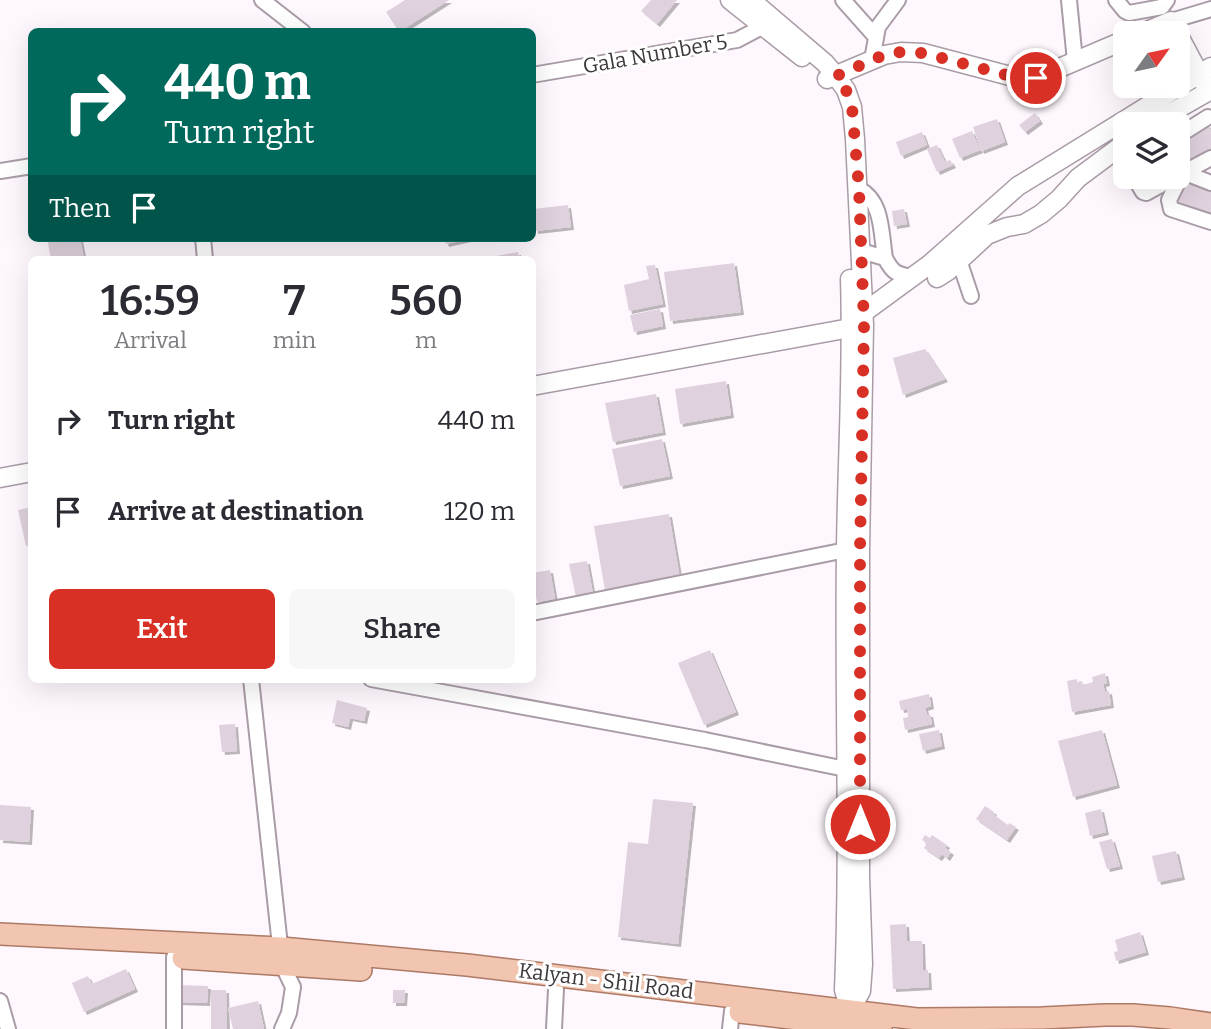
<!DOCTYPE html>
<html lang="en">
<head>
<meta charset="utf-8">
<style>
	:root { --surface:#fff; --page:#f7f7f7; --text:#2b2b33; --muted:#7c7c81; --accent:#d93025 }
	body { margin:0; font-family:Bitter,serif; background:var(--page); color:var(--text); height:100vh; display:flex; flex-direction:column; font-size:26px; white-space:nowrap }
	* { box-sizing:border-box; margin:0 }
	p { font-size:23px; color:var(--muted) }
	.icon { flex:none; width:38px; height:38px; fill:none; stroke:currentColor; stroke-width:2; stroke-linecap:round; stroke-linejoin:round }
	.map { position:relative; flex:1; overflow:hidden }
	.panel { position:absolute; left:28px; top:256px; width:508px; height:427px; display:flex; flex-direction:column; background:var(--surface); border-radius:10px; box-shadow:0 7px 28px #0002 }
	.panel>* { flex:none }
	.guide { position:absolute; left:28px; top:28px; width:508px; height:214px; border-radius:10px; box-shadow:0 7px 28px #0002; background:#00695c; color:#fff; overflow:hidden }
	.needle { width:46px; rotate:57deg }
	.fabs { position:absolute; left:1113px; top:21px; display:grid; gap:14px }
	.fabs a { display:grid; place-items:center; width:77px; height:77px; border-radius:10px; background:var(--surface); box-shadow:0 7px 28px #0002; font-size:35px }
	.pin { position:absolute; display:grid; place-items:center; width:60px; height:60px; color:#fff; margin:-30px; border:4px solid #fff; border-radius:50%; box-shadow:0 2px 7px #0007 }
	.me { position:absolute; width:77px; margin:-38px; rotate:0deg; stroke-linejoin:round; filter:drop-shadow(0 0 5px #0008) }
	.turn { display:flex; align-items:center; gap:24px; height:147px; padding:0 21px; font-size:32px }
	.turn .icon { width:91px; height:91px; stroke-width:2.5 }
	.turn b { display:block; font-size:49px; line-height:60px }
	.then { display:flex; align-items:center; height:66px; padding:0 21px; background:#0003; gap:14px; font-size:26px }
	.eta { display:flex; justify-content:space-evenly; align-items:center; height:119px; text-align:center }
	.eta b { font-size:42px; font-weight:600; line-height:49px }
	.action { display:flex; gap:14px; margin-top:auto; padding:14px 21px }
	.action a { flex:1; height:80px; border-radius:10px; background:var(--accent); color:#fff; font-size:28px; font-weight:600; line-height:80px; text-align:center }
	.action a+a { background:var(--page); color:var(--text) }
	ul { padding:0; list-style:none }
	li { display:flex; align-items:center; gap:21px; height:91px; padding:0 21px }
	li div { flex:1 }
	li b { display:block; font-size:26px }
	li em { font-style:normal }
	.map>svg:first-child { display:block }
</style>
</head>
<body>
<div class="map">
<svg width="1211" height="1029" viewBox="0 0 1211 1029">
	<defs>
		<filter id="shadow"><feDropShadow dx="3" dy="3" stdDeviation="0" flood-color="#0004"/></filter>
	</defs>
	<rect width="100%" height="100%" fill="#fff7fe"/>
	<!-- building -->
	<path fill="#dfd2de" filter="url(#shadow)" d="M405 0H449L399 32 386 12Z
		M651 0H677L657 24 641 11Z
		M1035 113 1040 121 1025 132 1019 125Z
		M997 119 1005 142 981 151 973 127Z
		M1207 124 1211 131V153L1178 172V140Z
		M972 131 980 150 960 158 952 139Z
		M922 132 927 145 901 156 896 142Z
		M937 145 945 162 950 160 953 165 937 172 927 149Z
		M1186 179 1211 190V217L1177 202Z
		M568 205 571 227 535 231 533 209Z
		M904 209 907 224 894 226 892 211Z
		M47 238H80L84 259H51Z
		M444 238H468V239L446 244Z
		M518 252 519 259H485V258Z
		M734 263 741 312 670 321 664 272Z
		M655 265 663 304 629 311 624 285 649 279 646 266Z
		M660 309 663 326 634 332 630 315Z
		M925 349 945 379 903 395 893 358Z
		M726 381 731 415 680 424 675 389Z
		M656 394 663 432 613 442 605 403Z
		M662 439 670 476 620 486 612 449Z
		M32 507V545L26 546 18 510Z
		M669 514 680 579 605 591 594 526Z
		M587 561 593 594 576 597 569 564Z
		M550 570 555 599 537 602 532 573Z
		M710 650 736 712 704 725 678 663Z
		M1105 673 1107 683 1103 684 1105 692 1109 691 1111 705 1072 712 1067 681 1077 679V682L1082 681 1083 685 1093 682 1092 677Z
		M929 694 931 706 925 708 927 714H930L932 724 905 730 903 718 908 717 907 709 901 710 899 701Z
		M337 700 367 708 364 721 350 718 348 727 332 723Z
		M235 724 237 751 222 752 219 725Z
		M939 730 942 746 923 751 919 734Z
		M1102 730 1117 785 1073 797 1058 741Z
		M653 799 693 803 678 944 618 937 628 842 648 844Z
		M0 805 31 807 29 842 0 840Z
		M985 806 994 812 993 814 1008 825 1009 823 1016 827 1007 840 976 819Z
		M1101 809 1106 832 1090 836 1085 813Z
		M925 835 930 838 932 835 947 845 945 848 951 852 947 858 942 854 939 858 924 848 927 843 922 840Z
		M1112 839 1120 866 1107 869 1099 842Z
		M1176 851 1182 877 1158 882 1152 856Z
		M906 924 907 941H922L923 970H928L929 987 893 989 890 925Z
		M1140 932 1146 952 1116 961 1114 952 1118 951 1115 940Z
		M126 969 135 989 84 1012 72 983 88 976 92 984Z
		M177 985 208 986 207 1003 176 1002Z
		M211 990H226L227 1029H211Z
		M393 990H405L404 1003H393Z
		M258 1001 264 1029H233L228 1008Z"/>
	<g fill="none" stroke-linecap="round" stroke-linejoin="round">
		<defs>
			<path id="minor" d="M262 0 303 32
				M843 0 875 36
				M1069 0 1075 61
				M1116 0 1125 11 1129 13 1162 7 1167 0
				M1171 21 1211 9
				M872 60 878 27 898 0
				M532 75 737 40 762 27 769 21
				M1178 136 1208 117
				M0 171 32 166
				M1179 175 1211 158
				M1134 177 1143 192 1146 193 1175 177
				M1211 183 1183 172 1169 200 1171 209 1211 222
				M859 189C883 201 881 234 885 258
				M203 238 205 259
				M861 251 885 258C893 273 896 274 912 277
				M959 260 971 296
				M532 613 846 550
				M251 679 282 964 293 987 289 1013 282 1029
				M371 679 705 740 855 771
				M174 957V1029
				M0 1001 8 1029
				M554 1029 556 989
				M730 1029 732 1011"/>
			<path id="tertiary" d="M730 0 802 57
				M751 0 825 63 836 76 846 90 852 107 855 139 864 325 860 550V876L863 964 861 991 850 1010 849 1021
				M1142 33 1171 21 1177 33
				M1178 34 1204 83
				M827 79 884 55 901 52 923 53 1014 77 1036 78 1125 40
				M1151 124 1211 90
				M937 278 948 271 987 235 1007 227 1024 224 1041 214 1059 199 1078 178 1125 143
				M850 279C853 370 847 460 846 550 844 696 850 843 844 990L850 1010
				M863 313 930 264 1018 186 1211 67
				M532 386 861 326
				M0 478 32 472"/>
			<path id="primary" d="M0 934 281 948 467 965 917 1019 1042 1018 1105 1015H1133L1170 1018 1211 1024
				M183 958 361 970
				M740 1012 881 1029"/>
		</defs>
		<!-- minor casing -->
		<use href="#minor" stroke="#a99ca7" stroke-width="18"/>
		<!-- tertiary casing -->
		<use href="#tertiary" stroke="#a99ca7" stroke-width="21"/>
		<!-- primary casing -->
		<use href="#primary" stroke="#ac7a65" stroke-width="24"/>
		<!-- minor -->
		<use href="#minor" stroke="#fff" stroke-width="14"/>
		<!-- tertiary -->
		<use href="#tertiary" stroke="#fff" stroke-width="18"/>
		<!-- primary -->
		<use href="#primary" stroke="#f1c5b0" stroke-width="21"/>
	</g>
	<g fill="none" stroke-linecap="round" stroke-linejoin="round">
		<!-- route -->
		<path stroke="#d93025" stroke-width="12" stroke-dasharray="0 21.6" d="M860 824V550L864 325 859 189 852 107 846 90 836 76 884 55 901 52 923 53 1014 77 1036 78"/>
	</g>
	<g text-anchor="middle" stroke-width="6" stroke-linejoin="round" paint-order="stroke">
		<!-- street labels -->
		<g font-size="21" fill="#3c373b" stroke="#fff">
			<text transform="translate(655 54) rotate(-10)" y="7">Gala Number 5</text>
			<text transform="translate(606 981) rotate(7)" y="7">Kalyan - Shil Road</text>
		</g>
	</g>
</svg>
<div class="fabs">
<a><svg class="needle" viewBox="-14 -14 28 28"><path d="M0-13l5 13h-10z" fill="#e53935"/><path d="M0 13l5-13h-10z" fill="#7c7c81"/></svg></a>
<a><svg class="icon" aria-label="layers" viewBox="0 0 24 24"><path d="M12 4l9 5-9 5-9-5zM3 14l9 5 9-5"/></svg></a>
</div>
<div class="pin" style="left:1036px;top:78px;background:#d93025"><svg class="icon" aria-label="arrive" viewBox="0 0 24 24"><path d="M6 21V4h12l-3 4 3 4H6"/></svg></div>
<svg class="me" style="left:860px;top:824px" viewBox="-20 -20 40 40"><circle r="17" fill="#d93025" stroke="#fff" stroke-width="3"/><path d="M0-11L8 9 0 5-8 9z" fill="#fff"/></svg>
<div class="guide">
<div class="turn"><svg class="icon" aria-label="right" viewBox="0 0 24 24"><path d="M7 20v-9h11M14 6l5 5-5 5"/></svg><div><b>440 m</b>Turn right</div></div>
<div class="then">Then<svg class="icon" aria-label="arrive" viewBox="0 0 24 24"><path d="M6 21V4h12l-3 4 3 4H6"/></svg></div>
</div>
<section class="panel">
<div class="eta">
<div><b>16:59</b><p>Arrival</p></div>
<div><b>7</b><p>min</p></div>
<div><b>560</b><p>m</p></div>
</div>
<ul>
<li><svg class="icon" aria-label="right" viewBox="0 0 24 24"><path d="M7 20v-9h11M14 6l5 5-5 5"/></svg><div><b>Turn right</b></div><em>440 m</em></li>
<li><svg class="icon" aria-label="arrive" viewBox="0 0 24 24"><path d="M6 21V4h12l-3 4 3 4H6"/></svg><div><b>Arrive at destination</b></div><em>120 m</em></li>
</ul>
<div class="action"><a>Exit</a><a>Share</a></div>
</section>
</div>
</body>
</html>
